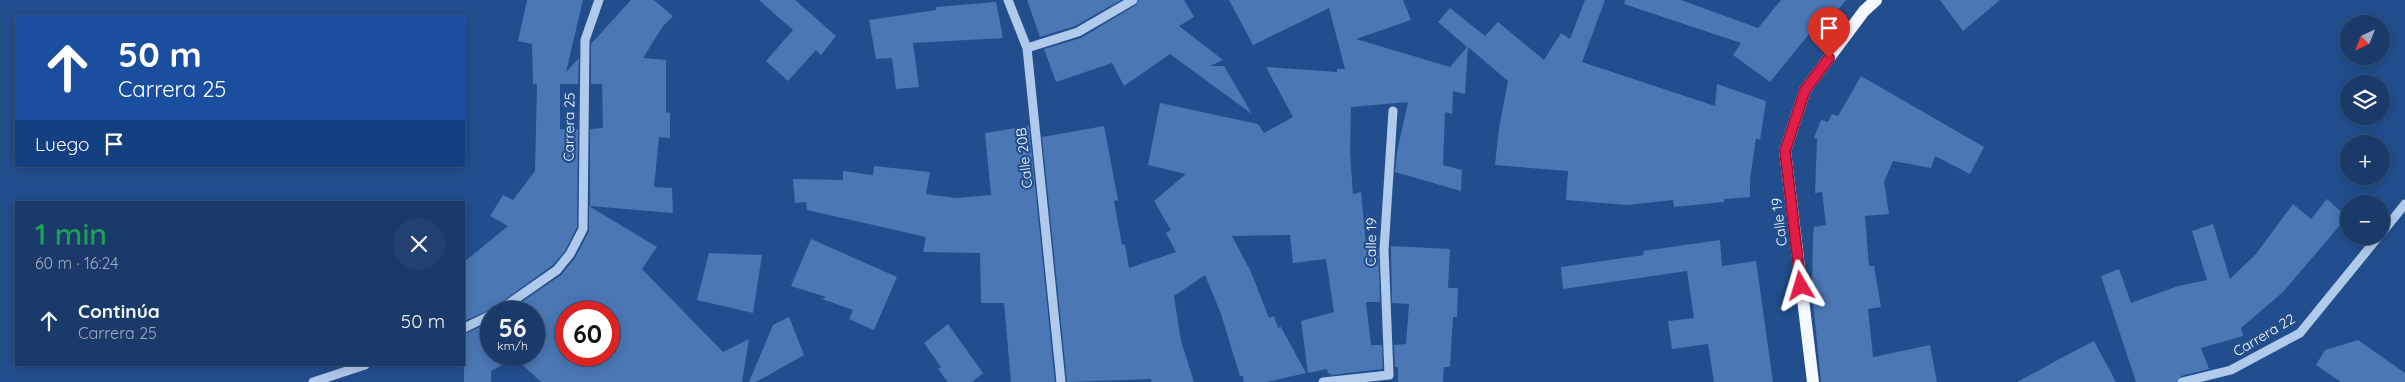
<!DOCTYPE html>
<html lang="es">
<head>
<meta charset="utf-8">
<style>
	:root { --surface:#1a3a6a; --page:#234170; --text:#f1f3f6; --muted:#9fadc1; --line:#38547e }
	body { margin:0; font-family:Quicksand,sans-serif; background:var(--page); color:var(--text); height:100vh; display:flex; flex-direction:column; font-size:19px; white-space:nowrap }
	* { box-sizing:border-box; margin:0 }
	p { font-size:16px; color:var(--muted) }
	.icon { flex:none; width:28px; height:28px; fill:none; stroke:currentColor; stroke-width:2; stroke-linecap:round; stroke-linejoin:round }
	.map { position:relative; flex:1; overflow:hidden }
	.panel { position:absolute; left:15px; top:201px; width:450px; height:165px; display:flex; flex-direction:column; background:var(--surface); border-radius:0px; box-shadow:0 2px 12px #0003,0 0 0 1px var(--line) }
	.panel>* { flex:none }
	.guide { position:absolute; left:15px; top:15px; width:450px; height:152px; border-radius:0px; box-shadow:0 2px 12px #0003,0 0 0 1px var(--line); background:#1a4fa0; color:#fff; overflow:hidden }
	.needle { width:32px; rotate:223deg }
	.buttons { position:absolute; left:2340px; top:15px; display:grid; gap:10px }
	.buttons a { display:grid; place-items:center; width:50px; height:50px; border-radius:50%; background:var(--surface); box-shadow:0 2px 12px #0003,0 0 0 1px var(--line); font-size:25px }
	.speed { position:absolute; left:480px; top:301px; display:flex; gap:10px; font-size:25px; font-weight:700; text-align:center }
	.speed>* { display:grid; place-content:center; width:65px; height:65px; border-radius:50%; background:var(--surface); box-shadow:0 2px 12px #0003,0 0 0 1px var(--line); line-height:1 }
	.speed small { font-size:12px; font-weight:400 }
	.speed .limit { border:8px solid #d22; background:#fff; color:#111 }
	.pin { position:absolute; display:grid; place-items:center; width:42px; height:42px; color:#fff; margin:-51px -21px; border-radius:50% 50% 50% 0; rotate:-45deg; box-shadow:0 0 5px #0007 }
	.pin .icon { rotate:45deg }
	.me { position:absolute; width:55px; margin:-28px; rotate:353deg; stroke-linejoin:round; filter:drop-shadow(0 0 4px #0008) }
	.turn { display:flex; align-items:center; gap:18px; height:105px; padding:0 20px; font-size:22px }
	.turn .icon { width:65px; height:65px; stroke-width:2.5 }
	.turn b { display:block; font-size:35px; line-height:42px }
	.then { display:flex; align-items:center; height:48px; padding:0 20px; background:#0003; gap:10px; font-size:19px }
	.round { display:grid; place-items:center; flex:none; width:52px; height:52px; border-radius:26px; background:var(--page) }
	.overview { display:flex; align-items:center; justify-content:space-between; height:85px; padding:0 20px }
	h1 { font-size:30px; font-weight:600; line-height:38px; color:#1e9e55 }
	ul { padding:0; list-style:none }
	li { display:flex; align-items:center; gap:15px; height:70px; padding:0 20px }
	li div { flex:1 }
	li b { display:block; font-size:19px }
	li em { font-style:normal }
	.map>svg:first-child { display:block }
</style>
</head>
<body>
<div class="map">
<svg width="2405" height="382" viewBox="0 0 2405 382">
	<rect width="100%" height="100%" fill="#224e8d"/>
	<!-- building -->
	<path fill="#4b77b4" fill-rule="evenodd" d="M527 0H583L566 72 579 58 578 84H560V129H578L577 227 565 251 553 265 492 309 464 321V262L508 226 490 216 503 195 513 200 535 171 537 84H533L532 44 518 41Z
		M631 0H654L673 16 663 26 643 58 666 60V112L670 113V138L659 137 654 187 672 188 673 213 590 206V129L603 128 602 84H591V44Z
		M759 0H795L836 36 821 55 816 50 788 81 766 61 793 30Z
		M1027 0H1121L1075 26 1040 37Z
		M1139 0H1184L1194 17 1179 26 1223 60 1210 66H1224L1252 114 1170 54 1124 86 1112 63 1056 82 1044 49 1081 38 1136 5Z
		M1229 0H1403L1411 20 1356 39 1450 67 1467 47 1438 22 1450 8 1485 36 1498 22 1544 60 1561 33 1570 39 1585 0H1605L1582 62 1715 106 1717 84 1766 101 1760 140 1756 138 1750 179V197L1724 199V202L1674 207 1673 200 1627 205 1566 200 1568 171 1495 165 1499 128 1508 81 1468 47 1465 94 1453 91 1452 114 1445 112 1443 165 1462 170 1461 191 1395 172 1397 152 1408 102 1351 107 1350 153 1353 194 1361 192 1366 245H1378L1380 302H1366L1371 345H1382L1383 369 1331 375V373L1328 374 1327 369 1308 373 1301 321 1334 312 1326 259 1293 263 1290 235 1232 236 1251 272 1269 318 1274 316 1278 328 1281 327 1306 373 1267 382H1244L1243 376H1240L1221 314 1205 275 1174 296 1181 341 1194 382H1151V379L1067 382 1042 137 1104 126 1118 200 1114 201 1122 245 1125 244 1129 268 1176 252 1166 233 1171 230 1154 201 1186 174 1148 165 1160 103 1258 124 1264 133 1293 117 1266 67 1337 72V69H1345L1329 8 1253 45Z
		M1625 0H1681L1758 28 1781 0H1846L1815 38 1809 34 1770 82 1733 55 1741 43 1624 4Z
		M1940 0H2000L1963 31Z
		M996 2 1003 38 913 43 919 87 896 89 892 58 876 59 869 20 936 10V7Z
		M1861 76 1984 147 1970 174 1935 156 1931 168 1893 161 1884 182 1889 214 1865 216 1869 266H1874L1881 307 1868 309 1873 357 1930 345 1937 382H1821L1812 291 1813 236 1814 227 1826 225 1822 192 1815 193 1817 139 1814 138 1821 120 1828 122 1832 114 1838 116Z
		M1029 126 1055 382H1011L1004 303H981L980 253 923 252 926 237 807 210 806 202 795 203 793 179 843 180V171L873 175 874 166 930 172 926 194 956 198 991 195 985 133Z
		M2327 199 2347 217 2283 292 2241 328 2243 336 2201 348 2209 369 2181 376 2176 382H2136L2101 276 2119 269 2131 303 2178 286 2207 280 2192 231 2213 224 2230 279 2256 254 2293 204 2311 219Z
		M589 206 657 247 642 269 723 352 749 339 742 382H541L515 358 491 371V382H464V334L491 322V355H534V312H507L561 275 575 258 589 231ZM566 312H609V355H566Z
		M811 239 897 277 874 330 849 319 853 310 822 299 826 297 791 286Z
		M1720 240 1722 266 1756 261 1773 382H1714L1708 344 1672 349 1668 321 1694 318 1687 271 1563 289 1561 267 1644 255 1643 251Z
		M1391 246 1450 249 1448 288H1458L1457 317H1453L1450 367H1444L1443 382H1398V367H1395L1394 345 1406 344 1409 304 1392 303Z
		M709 253 762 255 753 313 697 300Z
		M789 317 804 355 756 382H749L773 325Z
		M948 324 983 373 972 382H948L938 369 941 367 924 343Z
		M2358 340 2405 373V382H2341L2316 365 2325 350Z
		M2094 341 2116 382H2017L2065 356Z"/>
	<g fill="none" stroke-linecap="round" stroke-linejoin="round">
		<!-- minor -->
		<path stroke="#b0caeb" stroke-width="9" d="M1008 0 1027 48 1061 382
			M1027 48 1078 32 1133 0
			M2381 234 2405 204
			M497 312 557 270 570 254 583 229 585 40 599 0
			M464 328 491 315
			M313 382 365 365
			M1323 382 1389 375 1384 250 1393 111
			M2182 382 2231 370 2300 333 2379 236"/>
		<!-- major -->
		<path stroke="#f5f8fe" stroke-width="12" d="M1813 382 1785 151 1805 90 1864 11 1876 0"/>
	</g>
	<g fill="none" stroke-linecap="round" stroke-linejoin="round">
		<defs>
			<path id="route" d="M1801 286 1785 151 1805 90 1829 58"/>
		</defs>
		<!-- route casing -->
		<use href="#route" stroke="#92132f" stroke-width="12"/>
		<!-- route -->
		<use href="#route" stroke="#e11d48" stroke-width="9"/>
	</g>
	<g text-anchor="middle" stroke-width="4.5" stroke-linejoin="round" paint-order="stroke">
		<!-- street labels -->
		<g font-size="14" fill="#fff" stroke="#224e8d">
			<text transform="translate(569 127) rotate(-89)" y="5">Carrera 25</text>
			<text transform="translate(1024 158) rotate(-96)" y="5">Calle 20B</text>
			<text transform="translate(1779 222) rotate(-97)" y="5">Calle 19</text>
			<text transform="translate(1371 242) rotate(-89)" y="5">Calle 19</text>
			<text transform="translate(2264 335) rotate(-31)" y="5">Carrera 22</text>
		</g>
	</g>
</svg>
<div class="buttons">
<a><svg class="needle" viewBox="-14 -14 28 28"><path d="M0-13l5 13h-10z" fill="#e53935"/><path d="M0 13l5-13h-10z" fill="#9fadc1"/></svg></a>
<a><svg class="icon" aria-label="layers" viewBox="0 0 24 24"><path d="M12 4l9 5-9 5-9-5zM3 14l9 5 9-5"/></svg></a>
<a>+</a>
<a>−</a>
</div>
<div class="speed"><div>56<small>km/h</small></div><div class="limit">60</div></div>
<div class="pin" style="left:1829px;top:58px;background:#d93025"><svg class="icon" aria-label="arrive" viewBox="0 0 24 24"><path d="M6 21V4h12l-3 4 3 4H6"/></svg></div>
<svg class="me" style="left:1801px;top:286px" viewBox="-20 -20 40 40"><path d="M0-17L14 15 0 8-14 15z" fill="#e11d48" stroke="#fff" stroke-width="4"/></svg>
<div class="guide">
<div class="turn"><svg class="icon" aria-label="ahead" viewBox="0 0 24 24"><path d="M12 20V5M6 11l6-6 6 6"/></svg><div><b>50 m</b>Carrera 25</div></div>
<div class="then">Luego<svg class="icon" aria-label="arrive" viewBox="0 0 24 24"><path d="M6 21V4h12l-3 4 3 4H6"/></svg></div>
</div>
<section class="panel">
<div class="overview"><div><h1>1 min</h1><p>60 m · 16:24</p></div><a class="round"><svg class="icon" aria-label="close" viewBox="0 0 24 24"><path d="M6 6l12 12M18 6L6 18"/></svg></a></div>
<ul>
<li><svg class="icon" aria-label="ahead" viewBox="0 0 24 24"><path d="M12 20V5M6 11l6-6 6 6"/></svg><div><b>Continúa</b><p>Carrera 25</p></div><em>50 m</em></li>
</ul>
</section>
</div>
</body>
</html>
